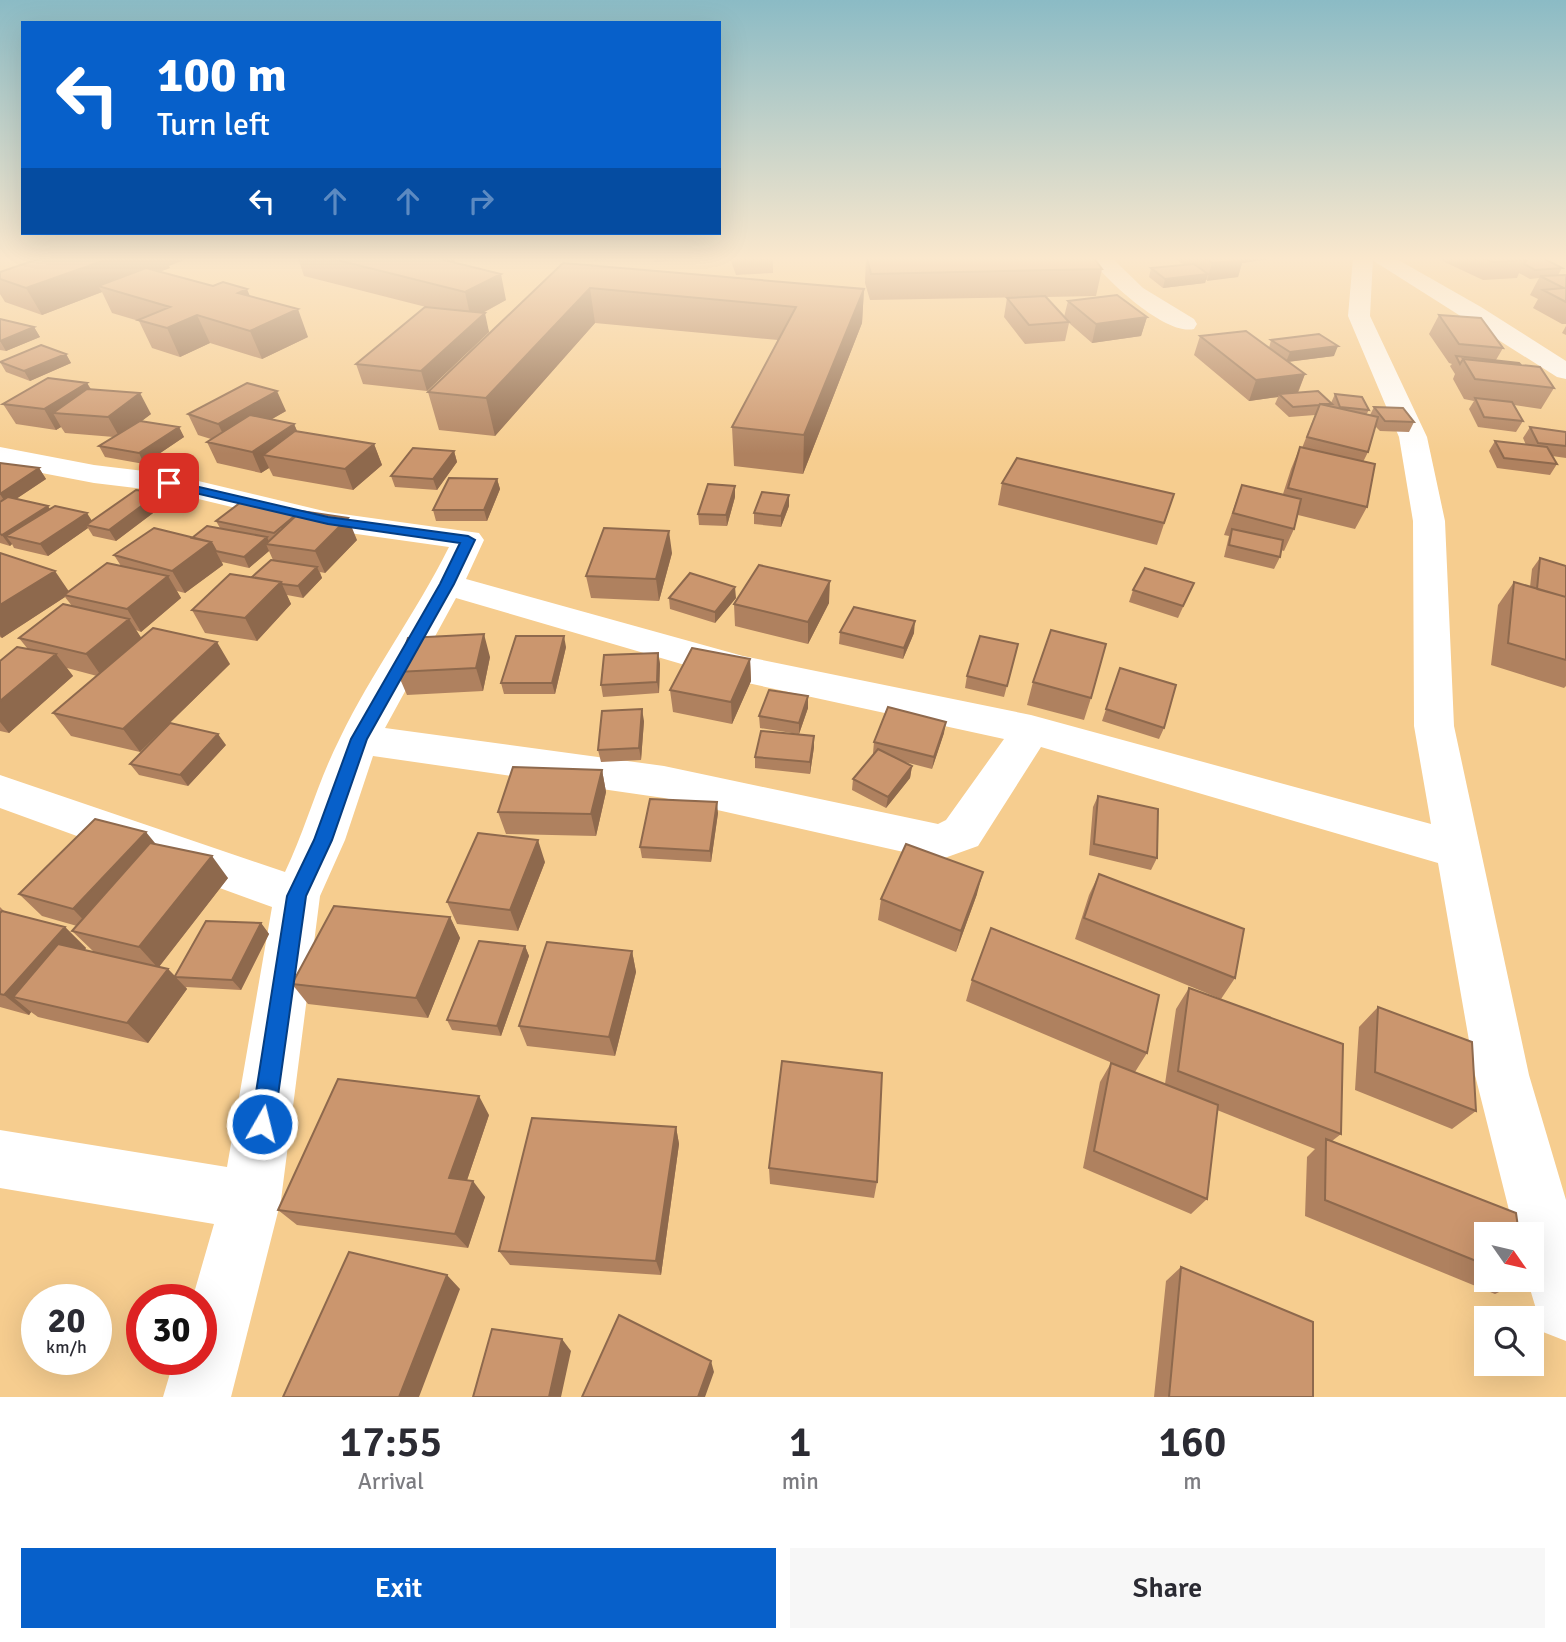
<!DOCTYPE html>
<html lang="en">
<head>
<meta charset="utf-8">
<style>
	:root { --surface:#fff; --page:#f7f7f7; --text:#2b2b33; --muted:#7c7c81; --accent:#0760ca }
	body { margin:0; font-family:Signika,sans-serif; background:var(--page); color:var(--text); height:100vh; display:flex; flex-direction:column; font-size:26px; white-space:nowrap }
	* { box-sizing:border-box; margin:0 }
	p { font-size:23px; color:var(--muted) }
	.icon { flex:none; width:38px; height:38px; fill:none; stroke:currentColor; stroke-width:2; stroke-linecap:round; stroke-linejoin:round }
	.map { position:relative; height:1397px; overflow:hidden }
	.side { display:flex; flex-direction:column; background:var(--surface); flex:1 }
	.side>* { flex:none }
	.banner { position:absolute; left:21px; top:21px; width:700px; height:214px; border-radius:0px; box-shadow:0 7px 28px #0002; background:#0760ca; color:#fff; overflow:hidden }
	.needle { width:46px; rotate:124deg }
	.tools { position:absolute; left:1474px; top:1222px; display:grid; gap:14px }
	.tools a { display:grid; place-items:center; width:70px; height:70px; border-radius:0px; background:var(--surface); box-shadow:0 7px 28px #0002; font-size:35px }
	.speed { position:absolute; left:21px; top:1284px; display:flex; gap:14px; font-size:35px; font-weight:700; text-align:center }
	.speed>* { display:grid; place-content:center; width:91px; height:91px; border-radius:50%; background:var(--surface); box-shadow:0 7px 28px #0002; line-height:1 }
	.speed small { font-size:18px; font-weight:400 }
	.speed .limit { border:10px solid #d22; background:#fff; color:#111 }
	.pin { position:absolute; display:grid; place-items:center; width:60px; height:60px; color:#fff; margin:-30px; border-radius:14px; box-shadow:0 4px 10px #0006 }
	.me { position:absolute; width:77px; margin:-38px; rotate:8deg; stroke-linejoin:round; filter:drop-shadow(0 0 5px #0008) }
	.turn { display:flex; align-items:center; gap:24px; height:147px; padding:0 21px; font-size:32px }
	.turn .icon { width:91px; height:91px; stroke-width:2.5 }
	.turn b { display:block; font-size:49px; line-height:60px }
	.lanes { display:flex; align-items:center; height:66px; padding:0 21px; background:#0003; justify-content:center; gap:35px; direction:ltr }
	.lanes .off { opacity:.35 }
	.eta { display:flex; justify-content:space-evenly; align-items:center; height:119px; text-align:center }
	.eta b { font-size:42px; font-weight:600; line-height:49px }
	.primary-button { display:flex; gap:14px; margin-top:auto; padding:14px 21px }
	.primary-button a { flex:1; height:80px; border-radius:0px; background:var(--accent); color:#fff; font-size:28px; font-weight:600; line-height:80px; text-align:center }
	.primary-button a+a { background:var(--page); color:var(--text) }
	.map>svg:first-child { display:block }
</style>
</head>
<body>
<div class="map">
<svg width="1566" height="1397" viewBox="0 0 1566 1397">
	<rect width="100%" height="100%" fill="#f6cd8f"/>
	<g fill="none" stroke-linecap="round" stroke-linejoin="round">
		<!-- street -->
		<path fill="#fff" fill-rule="evenodd" d="M1090 258H1112L1143 288 1194 319 1197 324 1194 329C1166 336 1107 281 1090 258Z
			M1353 258H1373L1370 316 1427 437 1445 521 1454 726 1529 1075 1566 1200V1341L1543 1332 1527 1279H1531V1234H1515L1475 1075 1438 863 1041 747 978 846 939 860 664 798 373 756 345 840 320 896 281 1200 231 1397H163L174 1360H201V1300H192L214 1224 0 1188V1130L227 1167 272 907 0 808V775L285 872C306 828 318 781 340 738 372 672 416 613 449 547L328 530 169 492 94 483 0 465V447L94 465 169 474 328 512 479 533 484 540 466 579 743 656 1031 715 1431 824 1414 726 1413 521 1399 437 1348 316ZM456 598 743 682 1004 739 946 820 938 824 664 766 385 728Z"/>
		<!-- highway -->
		<path fill="#fff" fill-rule="evenodd" d="M1369 258H1395L1481 307 1566 361V379L1557 377Z"/>
	</g>
	<!-- wall -->
	<path fill="#af815f" d="M298 258H454L455 263 506 300 483 313 489 332 427 391 363 384 356 364 426 307 304 276Z
		M653 258H708L654 262Z
		M730 258H773V273L736 275Z
		M866 258 1102 269 1096 296 1046 297 1064 317 1068 301 1147 317 1141 336 1092 343 1069 323 1065 341 1025 344 1004 317 1007 298 1027 297 870 300 865 283Z
		M1174 258H1278L1242 263 1238 277 1206 280 1205 283 1163 288 1149 277 1151 268 1184 265Z
		M1436 258H1543L1562 268 1558 275H1566V324H1562L1533 308 1538 299 1530 295 1539 278 1530 279 1519 273 1517 278 1483 280Z
		M563 263 864 289 862 323 803 474 734 466 732 427 778 340 595 323 495 436 439 430 428 392Z
		M169 266 170 268 159 272 250 296 308 337 262 359 210 343 180 357 152 348 139 321 112 313 102 292 42 315 5 302 0 294V272Z
		M1439 315 1503 348 1496 360 1521 365 1554 388 1541 409 1514 405 1523 421 1516 432 1478 427 1469 409 1474 401 1464 399 1453 379 1455 374 1450 366 1452 364 1449 363 1429 334Z
		M0 319 34 327 40 337 6 351 0 350Z
		M1566 326V335L1562 333Z
		M1200 336 1269 348 1271 340 1334 356 1288 362 1305 374 1298 393 1331 403 1335 394 1369 410 1366 415H1370L1374 407 1414 422 1409 432 1380 431 1375 426 1368 452 1363 462 1367 507 1355 529 1298 515 1294 529 1284 551 1281 550 1280 557 1274 569 1224 557 1229 536 1224 535 1242 485 1283 494 1291 469 1300 447 1302 448 1315 415 1289 417 1275 404 1278 397 1249 401 1194 355Z
		M66 354 71 363 30 381 6 372 0 362Z
		M87 383 91 389 151 414 141 421 179 427 184 437 144 464 105 457 99 446 114 437 65 433 61 427 56 430 16 424 3 404Z
		M286 411 272 419 294 424 297 431 374 444 382 465 353 490 273 476 269 468 261 473 217 463 207 442 211 439 198 435 188 414Z
		M1530 427 1566 432V458L1552 456 1557 464 1550 475 1497 468 1489 451 1495 441 1526 445 1523 438Z
		M454 451 457 462 437 490 395 487 391 476Z
		M0 463 39 468 46 479 16 499 92 521 165 504 116 541 93 536 88 528 48 556 14 548 12 544 10 546 0 543Z
		M497 479 500 489 487 521H436L433 510Z
		M1002 483 1174 494 1157 545 998 505Z
		M735 497 727 526 699 525 698 514Z
		M789 506 781 527 754 524V513Z
		M216 521 357 540 325 573 320 572 322 578 303 598 287 595 291 604 257 641 205 633 192 610 252 577 273 560 269 551 249 568 222 562 223 565 185 593 177 591 181 598 141 632 136 630 141 638 230 664 140 752 71 736 53 713 97 676 67 668 73 676 9 733 0 731V661L27 648 19 638 72 606 65 597 2 638 0 637V553L69 591 121 566 114 555 192 538 220 528Z
		M672 553 659 601 591 598 586 576Z
		M1540 558 1566 566V686L1564 688 1491 665 1498 605 1514 582 1530 587 1532 569Z
		M1133 590 1189 594 1178 618 1129 602Z
		M669 598H736L715 623 670 609Z
		M829 603 808 644 735 626 734 604Z
		M840 632 914 633 903 659 839 644Z
		M1018 644 1004 697 965 688 967 676Z
		M566 647 555 694H504L501 683Z
		M658 653 660 664 659 693 603 697 601 685Z
		M490 657 483 691 407 695 397 672Z
		M750 659 751 681 732 724 673 712 670 690Z
		M1120 668 1164 728 1159 739 1102 721Z
		M1033 682 1091 698 1084 720 1027 705Z
		M808 696V708L799 734 814 747 810 774 755 768V757L798 734 760 728 759 716Z
		M644 721 641 760 601 762 598 750Z
		M944 733 932 769 901 761 912 766 910 778 886 808 852 790 853 779 874 754 873 753 874 742Z
		M226 745 188 786 139 775 130 764Z
		M602 770 606 792 596 836 506 834 498 812Z
		M1098 796 1157 858 1151 870 1089 855 1093 807Z
		M718 813 711 862 642 858 640 847Z
		M156 844 228 878 159 967 168 969 175 976 261 923 269 934 241 990 186 987 187 989 148 1043 38 1017 31 1012 29 1015 0 1007V907L5 912 65 927 86 948 85 950 94 952 72 931 77 926 42 916 19 894Z
		M545 862 518 931 457 924 447 902Z
		M1099 874 1235 978 1221 999 1075 939 1089 895Z
		M977 894 956 952 878 920 881 899Z
		M450 917 460 938 428 1018 308 1004 292 984Z
		M525 946 529 956 501 1036 452 1030 447 1020Z
		M632 951 636 972 615 1056 527 1046 519 1026Z
		M972 980 1147 1053 1135 1072 1165 1084 1176 1009 1189 988 1341 1134 1332 1141 1486 1234V1279H1524V1280L1495 1294 1305 1216 1307 1157 1315 1149 1217 1110 1207 1199 1191 1214 1083 1168 1100 1082 1111 1063 1117 1065 966 1001Z
		M1378 1007 1476 1111 1452 1129 1355 1090 1359 1027Z
		M489 1115 467 1180 485 1197 468 1248 297 1225 278 1210Z
		M676 1127 679 1144 661 1275 510 1265 499 1251Z
		M769 1168 877 1182 874 1198 770 1184Z
		M1181 1267 1313 1397H1154L1166 1281Z"/>
	<!-- shaded-wall -->
	<path fill="#8e694d" d="M111 258H189L169 266 170 268 110 289 98 286 102 292 42 315 26 288Z
		M432 258H454L458 274Z
		M594 258H622L594 261Z
		M1237 258H1278L1242 263 1238 277 1207 281 1212 263Z
		M501 274 506 300 471 319 465 292Z
		M1208 274 1205 283 1163 288 1165 279Z
		M590 288 595 323 495 436 486 398Z
		M247 289 258 316 238 293Z
		M864 289 862 323 803 474 804 435Z
		M298 309 308 337 262 359 250 331Z
		M485 313 489 332 427 391 421 371Z
		M197 315 210 343 180 357 167 328Z
		M1147 317 1141 336 1092 343 1096 324Z
		M34 327 40 337 6 351 0 341Z
		M1338 346 1334 356 1286 362 1290 352Z
		M66 354 71 363 30 381 24 371Z
		M1305 374 1297 394H1279L1278 397 1249 401 1256 380Z
		M87 383 98 403 53 413 61 427 56 430 44 409Z
		M277 391 286 411 228 444 218 424Z
		M140 393 151 414 120 438 108 417Z
		M294 424 303 445 263 455 269 468 261 473 252 452Z
		M179 427 184 437 144 464 139 453Z
		M374 444 382 465 353 490 345 469Z
		M454 451 457 462 437 490 433 479Z
		M39 468 46 479 7 505 0 494Z
		M497 479 500 489 487 521 484 510Z
		M735 486V497L727 526 726 515Z
		M159 493 165 504 116 541 109 530Z
		M789 495V506L781 527V516Z
		M48 506 55 517 6 536 12 544 10 546 2 535Z
		M87 513 94 524 86 525 88 528 48 556 40 544Z
		M348 518 357 540 325 573 315 551Z
		M669 531 672 553 659 601 656 579Z
		M267 537 270 544H266L269 551 249 568 244 557Z
		M211 542 223 565 185 593 172 571Z
		M317 567 322 578 303 598 298 586Z
		M55 571 70 593 64 595 65 597 2 638 0 635V605Z
		M168 576 181 598 141 632 127 609Z
		M830 581 829 603 808 644V622Z
		M281 582 291 604 257 641 245 618Z
		M735 587 736 598 715 623V612Z
		M129 619 144 642 102 677 86 654Z
		M915 621 914 633 903 659 904 648Z
		M484 634 490 657 483 691 476 668Z
		M564 636 566 647 555 694 552 683Z
		M217 642 230 664 140 752 123 729Z
		M658 653 660 664 659 693 657 682Z
		M56 654 73 676 9 733 0 722V701Z
		M750 659 751 681 732 724 731 702Z
		M808 696V708L799 734V723Z
		M642 709 644 721 641 760 639 748Z
		M946 722 944 733 932 769 934 757Z
		M218 734 226 745 188 786 180 775Z
		M814 736V747L810 774V762Z
		M912 766 910 778 886 808 888 797Z
		M602 770 606 792 596 836 591 814Z
		M717 802 718 813 711 862 710 851Z
		M146 832 164 854 94 931 73 909Z
		M538 840 545 862 518 931 510 910Z
		M212 856 228 878 158 968 139 947Z
		M983 872 977 894 956 952 961 931Z
		M450 917 460 938 428 1018 416 998Z
		M261 923 269 934 241 990 232 980Z
		M65 927 86 948 39 1003 13 997 31 1012 29 1015 4 995Z
		M525 946 529 956 501 1036 497 1026Z
		M632 951 636 972 615 1056 609 1037Z
		M168 969 187 989 148 1043 127 1023Z
		M479 1096 489 1115 462 1195 449 1178Z
		M676 1127 679 1144 661 1275 656 1261Z
		M473 1181 485 1197 468 1248 455 1234Z
		M447 1275 460 1289 419 1397H399Z
		M562 1339 571 1351 561 1397H549Z
		M711 1361 714 1372 705 1397H698Z"/>
	<!-- building -->
	<path fill="#cb966e" stroke="#8e694d" stroke-width="2" d="M41 258H111L26 288 0 279V272Z
		M329 258H436L501 274 465 292Z
		M867 258H1094L1102 269 871 274Z
		M1206 258H1241L1244 260 1212 263Z
		M1483 258H1524L1527 260 1493 262Z
		M1524 258H1543L1562 268 1535 270 1524 264 1527 260Z
		M563 263 864 289 804 435 732 427 796 307 590 288 486 398 428 392Z
		M1194 264 1208 274 1165 279 1151 268Z
		M146 268 213 286 223 282 247 289 238 293 298 309 250 331 197 315 167 328 138 320 170 307 98 286Z
		M1566 275V302L1543 290 1564 288 1540 276Z
		M1117 295 1147 317 1096 324 1068 301Z
		M1045 296 1069 322 1029 325 1007 298Z
		M425 307 485 313 421 371 356 364Z
		M1439 315 1481 318 1503 348 1459 344Z
		M0 319 34 327 0 341Z
		M1246 331 1305 374 1256 380 1200 336Z
		M1319 334 1338 346 1290 352 1271 340Z
		M41 345 66 354 24 371 0 362Z
		M1456 356 1519 363 1521 365 1463 359 1460 364Z
		M1463 359 1540 367 1554 388 1475 379Z
		M48 378 87 383 44 409 3 404Z
		M247 383 277 391 218 424 188 414Z
		M87 389 140 393 108 417 53 413Z
		M1318 391 1332 404H1320L1319 405 1293 407 1279 394Z
		M1335 394 1362 397 1369 410 1340 407Z
		M1475 398 1512 402 1523 421 1484 417Z
		M1320 404 1378 417 1368 452 1307 437Z
		M1374 407 1403 408 1414 422 1385 421Z
		M250 415 294 424 252 452 207 442Z
		M140 421 179 427 139 453 99 446Z
		M1530 427 1566 432V446L1538 443Z
		M295 431 374 444 345 469 263 455Z
		M1495 441 1547 447 1557 464 1504 458Z
		M1300 447 1375 464 1367 507 1288 488Z
		M413 448 454 451 433 479 391 476Z
		M1017 458 1174 494 1164 523 1002 483Z
		M0 463 39 468 0 494Z
		M449 478 497 479 484 510H433Z
		M708 484 735 486 726 515 698 514Z
		M1242 485 1301 499 1294 529 1233 513Z
		M136 490 159 493 109 530 86 525Z
		M762 492 789 495 781 516 754 513Z
		M8 497 48 506 2 535 0 534V502Z
		M241 502 298 513 274 533 216 521Z
		M55 506 87 513 40 544 6 536Z
		M301 511 348 518 315 551 266 544Z
		M207 526 267 537 244 557 216 551 211 542 192 538Z
		M154 528 211 542 172 571 114 555Z
		M604 528 669 531 656 579 586 576Z
		M1232 529 1283 540 1280 557 1229 545Z
		M0 553 55 571 0 605Z
		M1540 558 1566 566V597L1537 589Z
		M271 560 317 567 298 586 282 584 281 582 252 577Z
		M107 563 168 576 127 609 64 595Z
		M759 565 830 581 808 622 734 604Z
		M1145 568 1194 583 1183 606 1133 590Z
		M690 573 735 587 715 612 669 598Z
		M230 574 281 582 245 618 192 610Z
		M1514 582 1566 597V660L1508 643Z
		M63 604 129 619 86 654 19 638Z
		M854 607 915 621 904 648 840 632Z
		M153 628 217 642 123 729 53 713Z
		M1051 630 1106 644 1091 698 1033 682Z
		M484 634 476 668 397 672 408 638Z
		M516 636H564L552 683H501Z
		M980 636 1018 644 1007 686 967 676Z
		M17 647 56 654 0 701V661Z
		M692 648 750 659 731 702 670 690Z
		M658 653 657 682 601 685 604 655Z
		M1120 668 1176 685 1164 728 1106 709Z
		M769 690 808 696 799 723 759 716Z
		M888 707 946 722 934 757 874 742Z
		M642 709 639 748 598 750 602 711Z
		M170 723 218 734 180 775 130 764Z
		M761 731 814 736 810 762 755 757Z
		M878 749 912 766 888 797 853 779Z
		M513 767 602 770 591 814 498 812Z
		M1098 796 1158 809 1157 858 1094 844Z
		M650 799 717 802 710 851 640 847Z
		M95 819 146 832 73 909 19 894Z
		M478 833 538 840 510 910 447 902Z
		M150 843 212 856 139 947 72 931Z
		M906 844 983 872 961 931 881 899Z
		M1099 874 1244 929 1235 978 1084 918Z
		M334 906 450 917 416 998 292 984Z
		M2 911 65 927 4 995 0 994V913Z
		M206 921 261 923 232 980 176 977 175 976Z
		M991 928 1159 995 1147 1053 972 980Z
		M479 941 525 946 497 1026 447 1020Z
		M547 942 632 951 609 1037 519 1026Z
		M58 944 168 969 127 1023 13 997Z
		M1189 988 1343 1044 1341 1134 1178 1071Z
		M1378 1007 1472 1042 1476 1111 1375 1072Z
		M782 1061 882 1073 877 1182 769 1168Z
		M1111 1063 1218 1105 1207 1199 1094 1151Z
		M338 1079 479 1096 449 1178 473 1181 455 1234 278 1210Z
		M532 1118 676 1127 656 1261 499 1251Z
		M1326 1139 1516 1213 1519 1234H1486V1265L1325 1200Z
		M349 1252 447 1275 399 1397H283Z
		M1181 1267 1313 1322V1397H1169Z
		M619 1315 711 1361 698 1397H582Z
		M492 1329 562 1339 549 1397H473Z"/>
	<!-- sky -->
	<linearGradient id="sky" x2="0" y2="1"><stop stop-color="#8bbbc5"/><stop offset="0.57" stop-color="#fbe8cd"/><stop offset="1" stop-color="#fbe8cd" stop-opacity="0"/></linearGradient>
	<rect width="1566" height="454" fill="url(#sky)"/>
	<!-- route -->
	<path fill="#0760ca" stroke="#053e83" stroke-width="2" d="M169 480 328 517 468 536 475 540 454 584 367 739 332 840 306 896 274 1124 271 1132 262 1136 254 1132 251 1124 287 896 314 840 351 739 440 584 460 543 328 524 165 486V481Z"/>
</svg>
<div class="tools">
<a><svg class="needle" viewBox="-14 -14 28 28"><path d="M0-13l5 13h-10z" fill="#e53935"/><path d="M0 13l5-13h-10z" fill="#7c7c81"/></svg></a>
<a><svg class="icon" aria-label="search" viewBox="0 0 24 24"><circle cx="10" cy="10" r="6"/><path d="M15 15l6 6"/></svg></a>
</div>
<div class="speed"><div>20<small>km/h</small></div><div class="limit">30</div></div>
<div class="pin" style="left:169px;top:483px;background:#d93025"><svg class="icon" aria-label="arrive" viewBox="0 0 24 24"><path d="M6 21V4h12l-3 4 3 4H6"/></svg></div>
<svg class="me" style="left:262px;top:1124px" viewBox="-20 -20 40 40"><circle r="17" fill="#0760ca" stroke="#fff" stroke-width="3"/><path d="M0-11L8 9 0 5-8 9z" fill="#fff"/></svg>
<div class="banner">
<div class="turn"><svg class="icon" aria-label="left" viewBox="0 0 24 24"><path d="M17 20v-9H6M10 6l-5 5 5 5"/></svg><div><b>100 m</b>Turn left</div></div>
<div class="lanes"><svg class="icon" aria-label="left" viewBox="0 0 24 24"><path d="M17 20v-9H6M10 6l-5 5 5 5"/></svg><svg class="icon off" aria-label="ahead" viewBox="0 0 24 24"><path d="M12 20V5M6 11l6-6 6 6"/></svg><svg class="icon off" aria-label="ahead" viewBox="0 0 24 24"><path d="M12 20V5M6 11l6-6 6 6"/></svg><svg class="icon off" aria-label="right" viewBox="0 0 24 24"><path d="M7 20v-9h11M14 6l5 5-5 5"/></svg></div>
</div>
</div>
<section class="side">
<div class="eta">
<div><b>17:55</b><p>Arrival</p></div>
<div><b>1</b><p>min</p></div>
<div><b>160</b><p>m</p></div>
</div>
<div class="primary-button"><a>Exit</a><a>Share</a></div>
</section>
</body>
</html>
